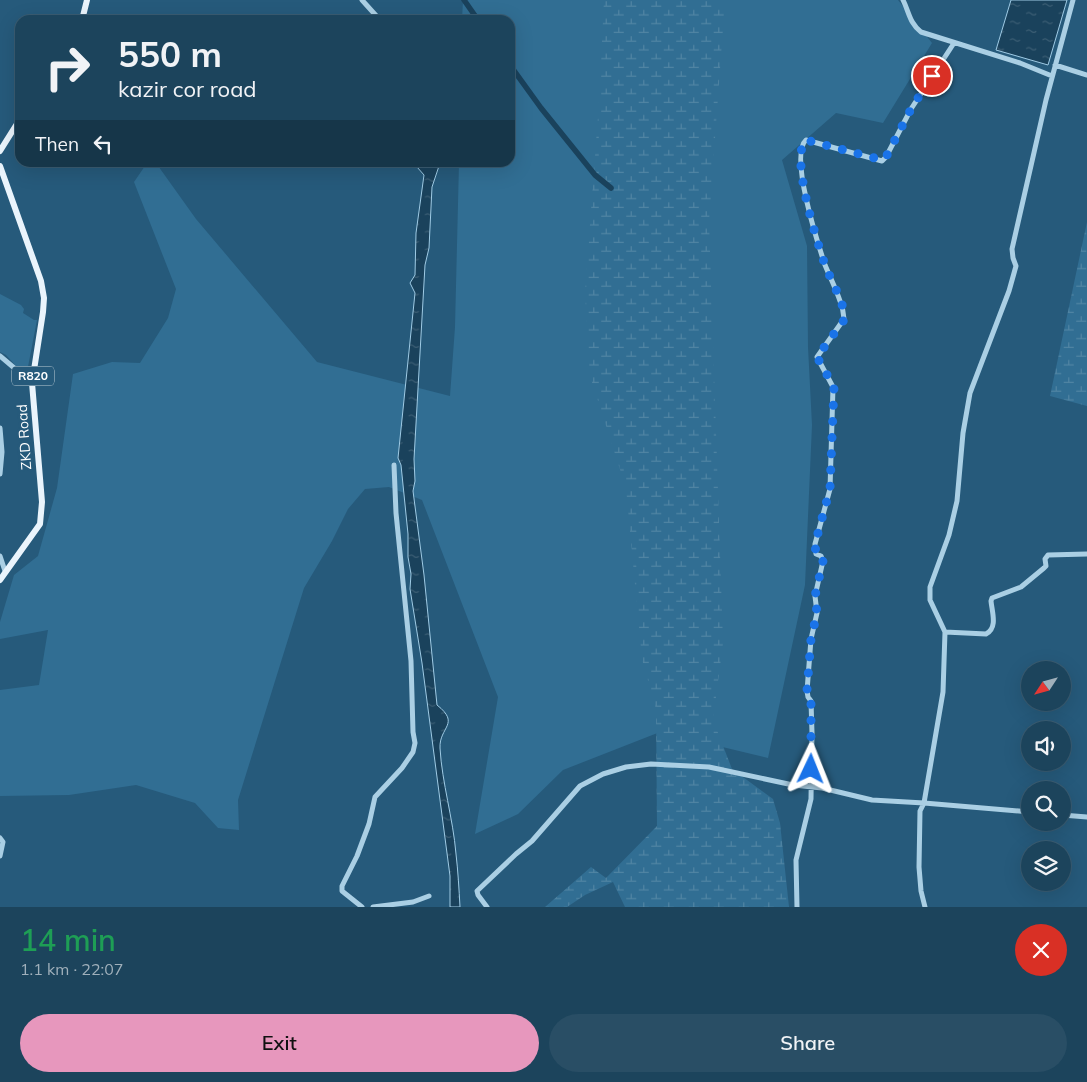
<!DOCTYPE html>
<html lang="en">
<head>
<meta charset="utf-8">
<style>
	:root { --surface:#1c445c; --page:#294e65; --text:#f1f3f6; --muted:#a0b0bb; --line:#3a5c72; --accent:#e797bd }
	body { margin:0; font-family:Mulish,sans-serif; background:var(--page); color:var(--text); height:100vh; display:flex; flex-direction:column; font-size:19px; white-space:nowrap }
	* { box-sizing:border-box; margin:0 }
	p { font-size:16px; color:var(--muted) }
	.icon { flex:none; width:28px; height:28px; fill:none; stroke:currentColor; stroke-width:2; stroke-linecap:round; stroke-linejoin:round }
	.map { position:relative; height:907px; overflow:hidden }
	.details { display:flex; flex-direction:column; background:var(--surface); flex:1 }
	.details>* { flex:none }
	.top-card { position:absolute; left:15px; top:15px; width:500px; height:152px; border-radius:15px; box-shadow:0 5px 20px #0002,0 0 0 1px var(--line); background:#1c445c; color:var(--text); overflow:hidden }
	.needle { width:32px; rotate:234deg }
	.tools { position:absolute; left:1021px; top:661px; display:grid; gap:10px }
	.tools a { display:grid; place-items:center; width:50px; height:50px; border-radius:50%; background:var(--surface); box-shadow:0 5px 20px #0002,0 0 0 1px var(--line); font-size:25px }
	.pin { position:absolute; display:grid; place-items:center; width:42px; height:42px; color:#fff; margin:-21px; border:2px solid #fff; border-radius:50%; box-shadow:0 1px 5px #0007 }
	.me { position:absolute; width:55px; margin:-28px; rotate:2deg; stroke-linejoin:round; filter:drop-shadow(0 0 4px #0008) }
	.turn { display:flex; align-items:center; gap:18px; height:105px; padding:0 20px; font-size:22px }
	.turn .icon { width:65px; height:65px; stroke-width:2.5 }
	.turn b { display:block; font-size:35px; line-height:42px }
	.then { display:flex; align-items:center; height:48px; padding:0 20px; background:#0003; gap:10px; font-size:19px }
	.round { display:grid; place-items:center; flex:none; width:52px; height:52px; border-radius:26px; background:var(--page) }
	.overview { display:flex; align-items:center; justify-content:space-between; height:85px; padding:0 20px }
	h1 { font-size:30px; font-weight:600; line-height:38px; color:#1e9e55 }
	.action { display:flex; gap:10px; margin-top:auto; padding:10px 20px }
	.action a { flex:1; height:58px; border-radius:30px; background:var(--accent); color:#111; font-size:20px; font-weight:600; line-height:58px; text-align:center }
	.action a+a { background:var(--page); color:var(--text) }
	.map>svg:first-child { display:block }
</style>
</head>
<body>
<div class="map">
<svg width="1087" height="907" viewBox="0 0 1087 907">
	<defs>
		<pattern id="wetland-marsh" width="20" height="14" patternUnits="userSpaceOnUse" patternTransform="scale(1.25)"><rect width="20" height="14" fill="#316e93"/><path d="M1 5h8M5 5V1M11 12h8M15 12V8" fill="none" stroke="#5084a3"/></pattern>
		<pattern id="water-ripples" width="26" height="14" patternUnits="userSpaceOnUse" patternTransform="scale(1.25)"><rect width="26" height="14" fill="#1a425c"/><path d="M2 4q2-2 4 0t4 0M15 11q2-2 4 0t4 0" fill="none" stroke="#3c5e74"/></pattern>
	</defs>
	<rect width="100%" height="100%" fill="#265a7b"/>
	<!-- grass -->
	<path fill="#316e93" d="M463 0H898L932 43 883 123 836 113 782 160 807 246 808 347 812 425 805 585 768 758 660 732 563 770 518 814 475 834 498 697 422 500 389 487 365 489 348 509 332 541 304 588 238 800 239 830 218 828 195 803 136 785 69 795 0 796V690L39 685 48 630 0 639V622L14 575 38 556 57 488 73 374 112 362 140 363 168 318 176 289 134 182 147 163H156L196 219 317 362 450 396 455 327 459 163 510 162V20H462Z
		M0 294 21 305 24 309 23 313 34 320H37L26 377 6 355 0 352Z"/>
	<!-- wetland -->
	<path fill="url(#wetland-marsh)" d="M604 0H725L709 221 723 643 713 720 732 769 773 799 780 823 789 907H625L613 882 585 895 567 907H545L591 867 606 878 657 826 656 709 642 659 626 488 590 376 585 293 599 102Z
		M1087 222V406L1050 396Z"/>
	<!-- water -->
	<path fill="url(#water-ripples)" stroke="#9fcbe5" d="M1011 0H1067L1048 65 996 50Z
		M417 163H440L432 187 429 248 425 265 414 459 415 481 413 491 424 575 437 705C461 724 439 727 440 748 442 783 453 818 456 854 458 871 459 889 460 907H450V876L422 663 410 589 411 574 408 557V534L401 465 398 458 415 293 410 283 415 275 416 233 424 175 417 167Z"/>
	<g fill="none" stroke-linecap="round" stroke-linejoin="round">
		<!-- canal -->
		<path stroke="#1a425c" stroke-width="5.5" d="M464 0 478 20
			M510 65 541 108 595 175 611 188"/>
		<!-- minor -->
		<path stroke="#aacfe4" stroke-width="5" d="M362 0 380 20
			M903 0C909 12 910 24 921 32L1020 63 1052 76
			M1055 65 1087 75
			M0 356 32 383
			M0 428 2 452 0 474
			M0 556 5 571
			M945 632 986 634C998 628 992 612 991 601L992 598 1021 587 1044 568 1046 566 1045 559 1048 555 1087 554
			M1030 812 924 803 943 692 945 632 930 600V587L949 535 957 501 963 433 970 393 1009 291 1016 266 1013 258 1012 249 1046 100 1073 0
			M1062 815 1087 817
			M0 838 3 842 0 856
			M362 907 342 891V886L357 856 369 824 375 797 402 768 413 752 415 743 413 732 411 661 396 513 394 465
			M373 907 413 902 429 896
			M487 907 478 895 477 891 516 854 532 841 580 786 603 774 626 767 651 764 709 767 793 785 822 788 872 800 924 803 920 811 919 867 921 891 925 907
			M797 907 796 860 811 799 812 733 811 701 808 697 807 691 811 639 817 613 815 596 823 561 821 556 816 554 815 544 830 489 833 387 817 357 844 319C843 313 843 306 840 301 836 289 830 277 825 265 818 244 789 155 806 140L882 161 886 157 911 109 954 43"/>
		<!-- major -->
		<path stroke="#eaf4fc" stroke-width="6" d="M82 20 87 0
			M0 151 20 119
			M0 166 41 281 44 298 43 312 32 383 42 502 40 524 0 580"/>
	</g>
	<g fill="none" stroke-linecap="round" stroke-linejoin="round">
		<!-- route -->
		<path stroke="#1a73e8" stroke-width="9" stroke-dasharray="0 16.2" d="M811 769V701L808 697 807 690 811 639 817 613 815 596 823 561 821 556 816 554 815 544 830 489 834 387 817 357 844 320C843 313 843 306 841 301 836 289 830 277 825 265 818 244 789 155 806 140L882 160 886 157 911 109 932 76"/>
	</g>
	<g text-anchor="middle" stroke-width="5" stroke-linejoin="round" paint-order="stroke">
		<!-- shield labels -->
		<rect fill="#265a7b" stroke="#beced7" stroke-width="1" x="12" y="366.5" width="42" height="19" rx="4"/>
		<g font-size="12" font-weight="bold" fill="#fff">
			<text x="33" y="380">R820</text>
		</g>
		<!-- street labels -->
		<g font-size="14" fill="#fff" stroke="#265a7b">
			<text transform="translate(24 437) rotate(-94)" y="5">ZKD Road</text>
		</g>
	</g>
</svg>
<div class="tools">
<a><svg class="needle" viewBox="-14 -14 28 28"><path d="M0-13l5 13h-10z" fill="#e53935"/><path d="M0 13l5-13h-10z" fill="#a0b0bb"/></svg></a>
<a><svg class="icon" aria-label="sound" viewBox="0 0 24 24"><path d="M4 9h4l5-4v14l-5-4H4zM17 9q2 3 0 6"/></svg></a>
<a><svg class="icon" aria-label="search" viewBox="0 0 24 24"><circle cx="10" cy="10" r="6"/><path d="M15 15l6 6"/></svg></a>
<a><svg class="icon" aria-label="layers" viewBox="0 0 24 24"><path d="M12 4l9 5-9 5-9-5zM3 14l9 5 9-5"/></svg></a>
</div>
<div class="pin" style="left:932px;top:76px;background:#d93025"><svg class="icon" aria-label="arrive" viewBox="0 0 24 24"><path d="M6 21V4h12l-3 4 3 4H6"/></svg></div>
<svg class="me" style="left:811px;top:769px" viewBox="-20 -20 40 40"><path d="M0-17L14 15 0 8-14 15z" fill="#1a73e8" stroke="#fff" stroke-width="4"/></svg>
<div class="top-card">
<div class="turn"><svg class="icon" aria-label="right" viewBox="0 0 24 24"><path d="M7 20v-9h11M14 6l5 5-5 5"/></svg><div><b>550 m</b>kazir cor road</div></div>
<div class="then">Then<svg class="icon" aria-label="left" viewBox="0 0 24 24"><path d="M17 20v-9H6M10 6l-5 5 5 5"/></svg></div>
</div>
</div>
<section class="details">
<div class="overview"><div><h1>14 min</h1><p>1.1 km · 22:07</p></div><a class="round" style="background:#d93025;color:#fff"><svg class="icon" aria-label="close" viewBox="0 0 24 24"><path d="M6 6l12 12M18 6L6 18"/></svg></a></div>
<div class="action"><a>Exit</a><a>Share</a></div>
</section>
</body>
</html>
